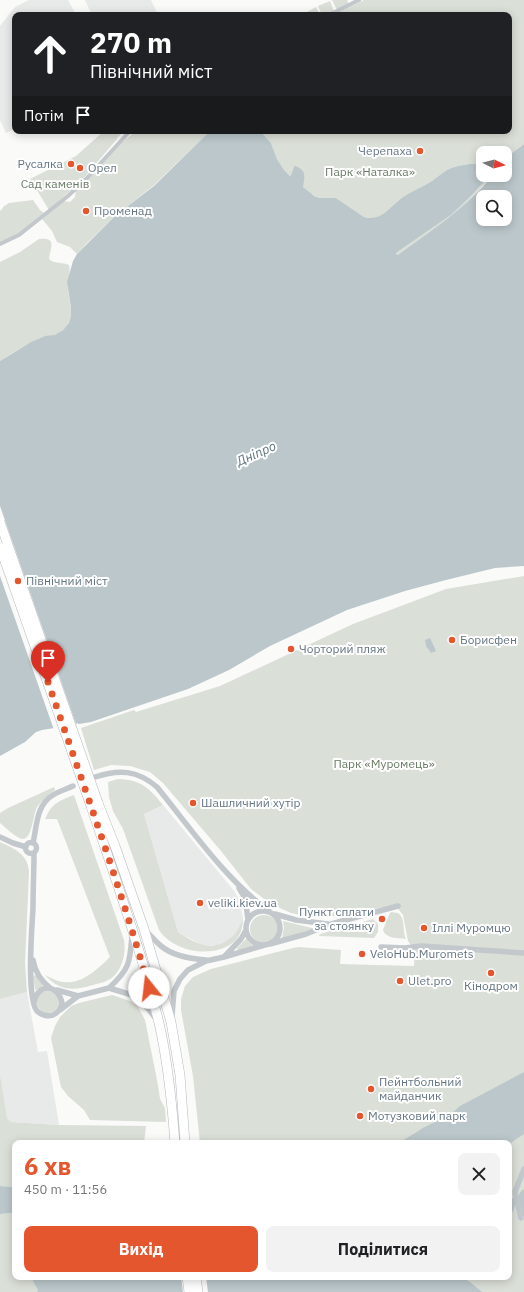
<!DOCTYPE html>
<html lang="uk">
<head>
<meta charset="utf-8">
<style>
	:root { --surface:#fff; --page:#f2f2f2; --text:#202124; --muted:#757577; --accent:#e4572e }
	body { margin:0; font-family:"IBM Plex Sans",sans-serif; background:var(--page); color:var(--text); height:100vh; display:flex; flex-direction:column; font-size:15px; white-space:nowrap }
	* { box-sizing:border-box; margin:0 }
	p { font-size:13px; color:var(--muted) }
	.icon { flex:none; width:22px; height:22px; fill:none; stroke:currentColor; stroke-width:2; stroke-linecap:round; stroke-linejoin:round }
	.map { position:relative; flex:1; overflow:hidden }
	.drawer { position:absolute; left:12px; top:1140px; width:500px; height:140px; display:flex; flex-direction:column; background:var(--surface); border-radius:8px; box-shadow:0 2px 10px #0003 }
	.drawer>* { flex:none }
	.top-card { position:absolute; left:12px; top:12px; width:500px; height:122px; border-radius:8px; box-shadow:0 2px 10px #0003; background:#202124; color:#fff; overflow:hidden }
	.needle { width:26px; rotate:96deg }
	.fabs { position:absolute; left:476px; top:146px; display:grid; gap:8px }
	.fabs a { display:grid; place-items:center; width:36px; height:36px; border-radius:8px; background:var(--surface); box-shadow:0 2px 10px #0003; font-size:20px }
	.pin { position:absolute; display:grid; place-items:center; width:34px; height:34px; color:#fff; margin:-41px -17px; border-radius:50% 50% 50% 0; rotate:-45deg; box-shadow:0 0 4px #0007 }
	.pin .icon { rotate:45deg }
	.me { position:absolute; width:44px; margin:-22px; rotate:344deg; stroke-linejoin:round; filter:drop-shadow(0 0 3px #0008) }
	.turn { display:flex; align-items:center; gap:14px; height:84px; padding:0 12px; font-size:18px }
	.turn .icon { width:52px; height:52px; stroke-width:2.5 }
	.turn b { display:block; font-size:28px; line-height:34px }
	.then { display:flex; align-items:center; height:38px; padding:0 12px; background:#0003; gap:8px; font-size:15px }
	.round { display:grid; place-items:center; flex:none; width:42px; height:42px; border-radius:8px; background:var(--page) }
	.summary { display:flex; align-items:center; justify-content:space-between; height:68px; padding:0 12px }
	h1 { font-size:24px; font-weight:700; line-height:30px; color:var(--accent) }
	.primary-button { display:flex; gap:8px; margin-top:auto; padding:8px 12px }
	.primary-button a { flex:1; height:46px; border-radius:8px; background:var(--accent); color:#fff; font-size:16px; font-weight:700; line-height:46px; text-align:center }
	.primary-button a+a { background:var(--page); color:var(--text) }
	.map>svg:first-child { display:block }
</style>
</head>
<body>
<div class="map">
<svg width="524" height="1292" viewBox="0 0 524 1292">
	<rect width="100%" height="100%" fill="#fafaf8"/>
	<!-- built -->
	<path fill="#e8e9e9" d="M29 0H68L76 15H15V129L6 133 0 120V26L15 7Z
		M85 0H151L158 15H92Z
		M163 805 235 892 240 902 242 913 241 925 235 934 227 941 217 945 204 946 178 932 144 814Z
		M27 992 38 1052 47 1051 59 1125 11 1122 7 1118 0 1074V999Z"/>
	<!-- green -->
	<path fill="#dadfd7" d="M332 0H347L349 4 337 10Z
		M364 0H524V144L512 153 505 160V153H483V163C471 164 459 164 447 170 442 173 437 177 432 181 422 188 410 192 400 199 389 208 381 222 364 217L336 198H319L314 196 305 190 293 170 291 175 290 176 284 170 277 159 271 143 260 131H509V15H333Z
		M330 1 334 11 327 15H322L318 6Z
		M316 7 320 15H306L305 13Z
		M104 131H124L117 138V139L82 180 49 210 30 179 76 156Z
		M136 131H211L207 134 153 186 116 215 86 244 77 254 70 247 57 242 52 231 42 219 63 201 70 202 75 197 76 190 116 147Z
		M490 175H493L469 200 452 216 437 238 398 255 396 254V253L451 215 468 199Z
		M33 200 40 210 44 213 18 234 0 242V211L3 208V207L9 203Z
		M39 239C58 237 50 248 49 259 54 264 62 262 69 265 71 272 67 281 68 289 69 300 74 312 69 323 66 327 62 331 58 334 54 337 48 335 43 337 28 343 14 352 0 361V262L20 252Z
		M524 576V1292H447L413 1277H509V1143H200L193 1076 181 1010V999L185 986 193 977 211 969 289 949 298 947 341 950 340 964 414 966 415 951 408 941 403 915 395 905 338 916 310 917 291 913 271 904 251 889 221 851 163 783 150 772 130 766 111 765 94 770 81 728 134 710 136 712 220 686 353 624 446 589Z
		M118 779C142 780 149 788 163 805L144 814 178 932C186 937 195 943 204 945 217 949 236 938 240 925 242 922 242 916 242 913 251 960 180 962 159 930L123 829 113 811 109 797 108 782Z
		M54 787 55 790C49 795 42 800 37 807 33 815 32 839 23 839 17 839 5 827 0 823V813L8 808Z
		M74 795 124 940C126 952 123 968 113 977 107 982 100 983 93 985 73 991 59 991 45 975 51 978 56 981 63 982 81 985 98 969 110 957L57 819H45C52 803 59 801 74 795Z
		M0 842C15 849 28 854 29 872L25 963 27 992 0 999Z
		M391 912 398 913C406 919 402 930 406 939 398 938 386 939 383 930L389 915Z
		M250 929a14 14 0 1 1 28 0a14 14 0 1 1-28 0Z
		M373 919 378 924V932L374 938 319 936 320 934Z
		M283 921 312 928V929L282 939 284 927Z
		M247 938 248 941 254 947 239 951 237 949 238 947Z
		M34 975 36 976 42 984 43 986 36 990 35 989 33 977Z
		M37 1002a11 11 0 1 1 22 0a11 11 0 1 1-22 0Z
		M112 995 130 1001 137 1005 145 1020 158 1085 160 1099 165 1108 166 1122 90 1120 84 1110 68 1096 61 1087 51 1038 55 1026 60 1017 71 1006 79 1003Z
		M0 1074 7 1118 11 1122 59 1125 146 1126 144 1143H15V1187L0 1186Z
		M13 1213 15 1215V1244L14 1249 15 1257V1277H31L35 1282 38 1290 37 1292H0V1214Z"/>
	<!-- water -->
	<path fill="#bbc7cb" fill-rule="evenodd" d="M211 131H260L271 143 277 159 284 170 290 176 291 175 294 167 295 166C308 171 304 177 303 187L314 196 319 198H336L364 217C382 222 390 206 403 197 412 191 423 187 432 181 437 177 442 173 447 170 459 164 471 164 483 163V175H490L489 176 468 199 451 215 396 253V254L398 255C431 231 466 208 493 175H505V160L512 153 524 144V566L495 568 446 580 405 591 347 610 270 646 229 670 188 689 91 722 42 730 36 732 25 742 0 756V361L31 342 45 336 55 335 63 330 69 323 71 316V307L67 282 73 261 77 254 116 215 154 186 207 134ZM483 197H505V219H483Z
		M430 638 436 651 431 653 428 648 427 649 425 640Z
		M524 1072V1134L509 1144V1143H399L423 1128 451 1114 460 1106Z
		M457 1074 463 1084 459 1087 453 1077Z
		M0 1186 15 1187V1215L13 1213 0 1214Z
		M524 1189V1217L523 1216C520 1207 514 1195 524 1189Z
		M509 1197 515 1199C515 1206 515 1211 509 1216Z
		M31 1277H462L470 1282 482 1292H37L38 1290Z"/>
	<!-- pier -->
	<path fill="#fafaf8" d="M0 506 76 724 78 723 79 726 54 730 0 576Z
		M181 1277H206L208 1292H183Z"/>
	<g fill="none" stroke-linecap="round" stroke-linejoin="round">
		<defs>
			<path id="primary" d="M98 803 115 846 144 929 171 1022 180 1075 185 1143
				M91 806C115 878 141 949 159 1023 168 1062 172 1103 175 1143
				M187 1277 189 1292
				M196 1277 198 1292"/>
		</defs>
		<!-- primary casing -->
		<use href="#primary" stroke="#b5babe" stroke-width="10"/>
		<!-- pedestrian -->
		<path stroke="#c3c8cc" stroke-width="4" d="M329 15 359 0
			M0 244 19 235 68 196 87 178 130 131"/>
		<!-- minor -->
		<path stroke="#c3c8cc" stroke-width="5.5" d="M95 777C119 769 137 770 157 787 192 830 224 878 269 911
			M0 837 13 843 26 847
			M25.5 848a5.5 5.5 0 1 1 11 0a5.5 5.5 0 1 1-11 0Z
			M33 843C37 826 36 805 53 795 59 791 67 789 73 786
			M239 888 245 898 248 919
			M246 928a17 17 0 1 1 34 0a17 17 0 1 1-34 0Z
			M275 914 296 920 328 924
			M146 931C151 936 156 942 161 946 173 956 192 959 206 960
			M270 944 306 934 331 924 398 906
			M381 947 405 948 421 946 524 953
			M224 957 241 939 246 930
			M33 960C35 972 41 981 50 988
			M109 988C130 969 130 962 132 935
			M57 990 78 996
			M34 1003C37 983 58 983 62 1003 61 1008 58 1013 53 1015 48 1017 41 1015 37 1011 26 997 32 927 33 908 33 889 34 871 34 853
			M60 1010 78 996 109 988 132 995 142 1002 150 1011 156 1019
			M172 1016 174 991 180 979 188 970 206 961 224 957 265 945
			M521 1218 515 1192 524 1169"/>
		<!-- primary -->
		<use href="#primary" stroke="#fff" stroke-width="9"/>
		<defs>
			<path id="primary-bridge" d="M0 522 98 803
				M0 547 91 806"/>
		</defs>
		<!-- primary-bridge casing -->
		<use href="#primary-bridge" stroke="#b5babe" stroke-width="10" stroke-linecap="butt"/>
		<!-- primary-bridge -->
		<use href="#primary-bridge" stroke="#fff" stroke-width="9"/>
	</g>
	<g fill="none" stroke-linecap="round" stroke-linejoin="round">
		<!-- route -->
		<path stroke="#e4572e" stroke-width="7" stroke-dasharray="0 12.6" d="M48 682C83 784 120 885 149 988"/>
	</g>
	<!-- markers -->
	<g fill="#e4572e" stroke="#fff" stroke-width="1.5">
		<circle cx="420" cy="151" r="4"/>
		<circle cx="71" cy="164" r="4"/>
		<circle cx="80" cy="168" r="4"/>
		<circle cx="86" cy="211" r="4"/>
		<circle cx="18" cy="581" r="4"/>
		<circle cx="452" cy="640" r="4"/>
		<circle cx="291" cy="649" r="4"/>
		<circle cx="193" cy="803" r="4"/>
		<circle cx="200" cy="903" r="4"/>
		<circle cx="382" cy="919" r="4"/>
		<circle cx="424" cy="928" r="4"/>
		<circle cx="362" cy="954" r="4"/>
		<circle cx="491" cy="973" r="4"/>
		<circle cx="400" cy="981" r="4"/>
		<circle cx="371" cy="1089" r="4"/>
		<circle cx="360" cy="1116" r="4"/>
	</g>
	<g text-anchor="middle" stroke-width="4" stroke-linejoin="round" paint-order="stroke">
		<!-- poi labels -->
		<g font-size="12" fill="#657683" stroke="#fff" text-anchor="start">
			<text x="412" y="155" text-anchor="end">Черепаха</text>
			<text x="63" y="168" text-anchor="end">Русалка</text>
			<text x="88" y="172">Орел</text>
			<text x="94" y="215">Променад</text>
			<text x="26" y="585">Північний міст</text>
			<text x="460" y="644">Борисфен</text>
			<text x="299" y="653">Чорторий пляж</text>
			<text x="201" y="807">Шашличний хутір</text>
			<text x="208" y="907">veliki.kiev.ua</text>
			<text x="374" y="916" text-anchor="end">Пункт сплати<tspan x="374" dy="14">за стоянку</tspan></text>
			<text x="432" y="932">Іллі Муромцю</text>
			<text x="370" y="958">VeloHub.Muromets</text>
			<text x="408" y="985">Ulet.pro</text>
			<text x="491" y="990" text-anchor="middle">Кінодром</text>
			<text x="379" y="1086">Пейнтбольний<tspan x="379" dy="14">майданчик</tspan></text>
			<text x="368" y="1120">Мотузковий парк</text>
		</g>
		<!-- park labels -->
		<g font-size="12" fill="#687a64" stroke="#fff">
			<text x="370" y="176">Парк «Наталка»</text>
			<text x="55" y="188">Сад каменів</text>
			<text x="384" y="768">Парк «Муромець»</text>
		</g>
		<!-- water labels -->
		<g font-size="13" font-style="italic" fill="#60757c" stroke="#fff">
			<text transform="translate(256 453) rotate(-24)" y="5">Дніпро</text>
		</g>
	</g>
</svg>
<div class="fabs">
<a><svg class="needle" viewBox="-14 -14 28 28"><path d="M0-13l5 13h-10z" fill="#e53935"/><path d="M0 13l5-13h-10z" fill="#757577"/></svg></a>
<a><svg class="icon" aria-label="search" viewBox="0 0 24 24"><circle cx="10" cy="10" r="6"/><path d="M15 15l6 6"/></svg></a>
</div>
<div class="pin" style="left:48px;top:682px;background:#d93025"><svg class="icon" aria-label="arrive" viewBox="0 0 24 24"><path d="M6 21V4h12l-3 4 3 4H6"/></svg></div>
<svg class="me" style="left:149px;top:988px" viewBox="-20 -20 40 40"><circle r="19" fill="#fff"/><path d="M0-13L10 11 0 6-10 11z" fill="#e4572e"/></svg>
<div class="top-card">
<div class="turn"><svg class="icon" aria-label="ahead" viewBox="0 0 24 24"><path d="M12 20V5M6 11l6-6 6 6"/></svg><div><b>270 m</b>Північний міст</div></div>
<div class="then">Потім<svg class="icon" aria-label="arrive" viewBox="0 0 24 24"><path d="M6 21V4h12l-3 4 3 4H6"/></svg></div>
</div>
<section class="drawer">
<div class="summary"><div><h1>6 хв</h1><p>450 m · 11:56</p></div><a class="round"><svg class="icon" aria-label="close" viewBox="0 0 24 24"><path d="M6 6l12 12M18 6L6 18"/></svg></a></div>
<div class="primary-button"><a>Вихід</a><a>Поділитися</a></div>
</section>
</div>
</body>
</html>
